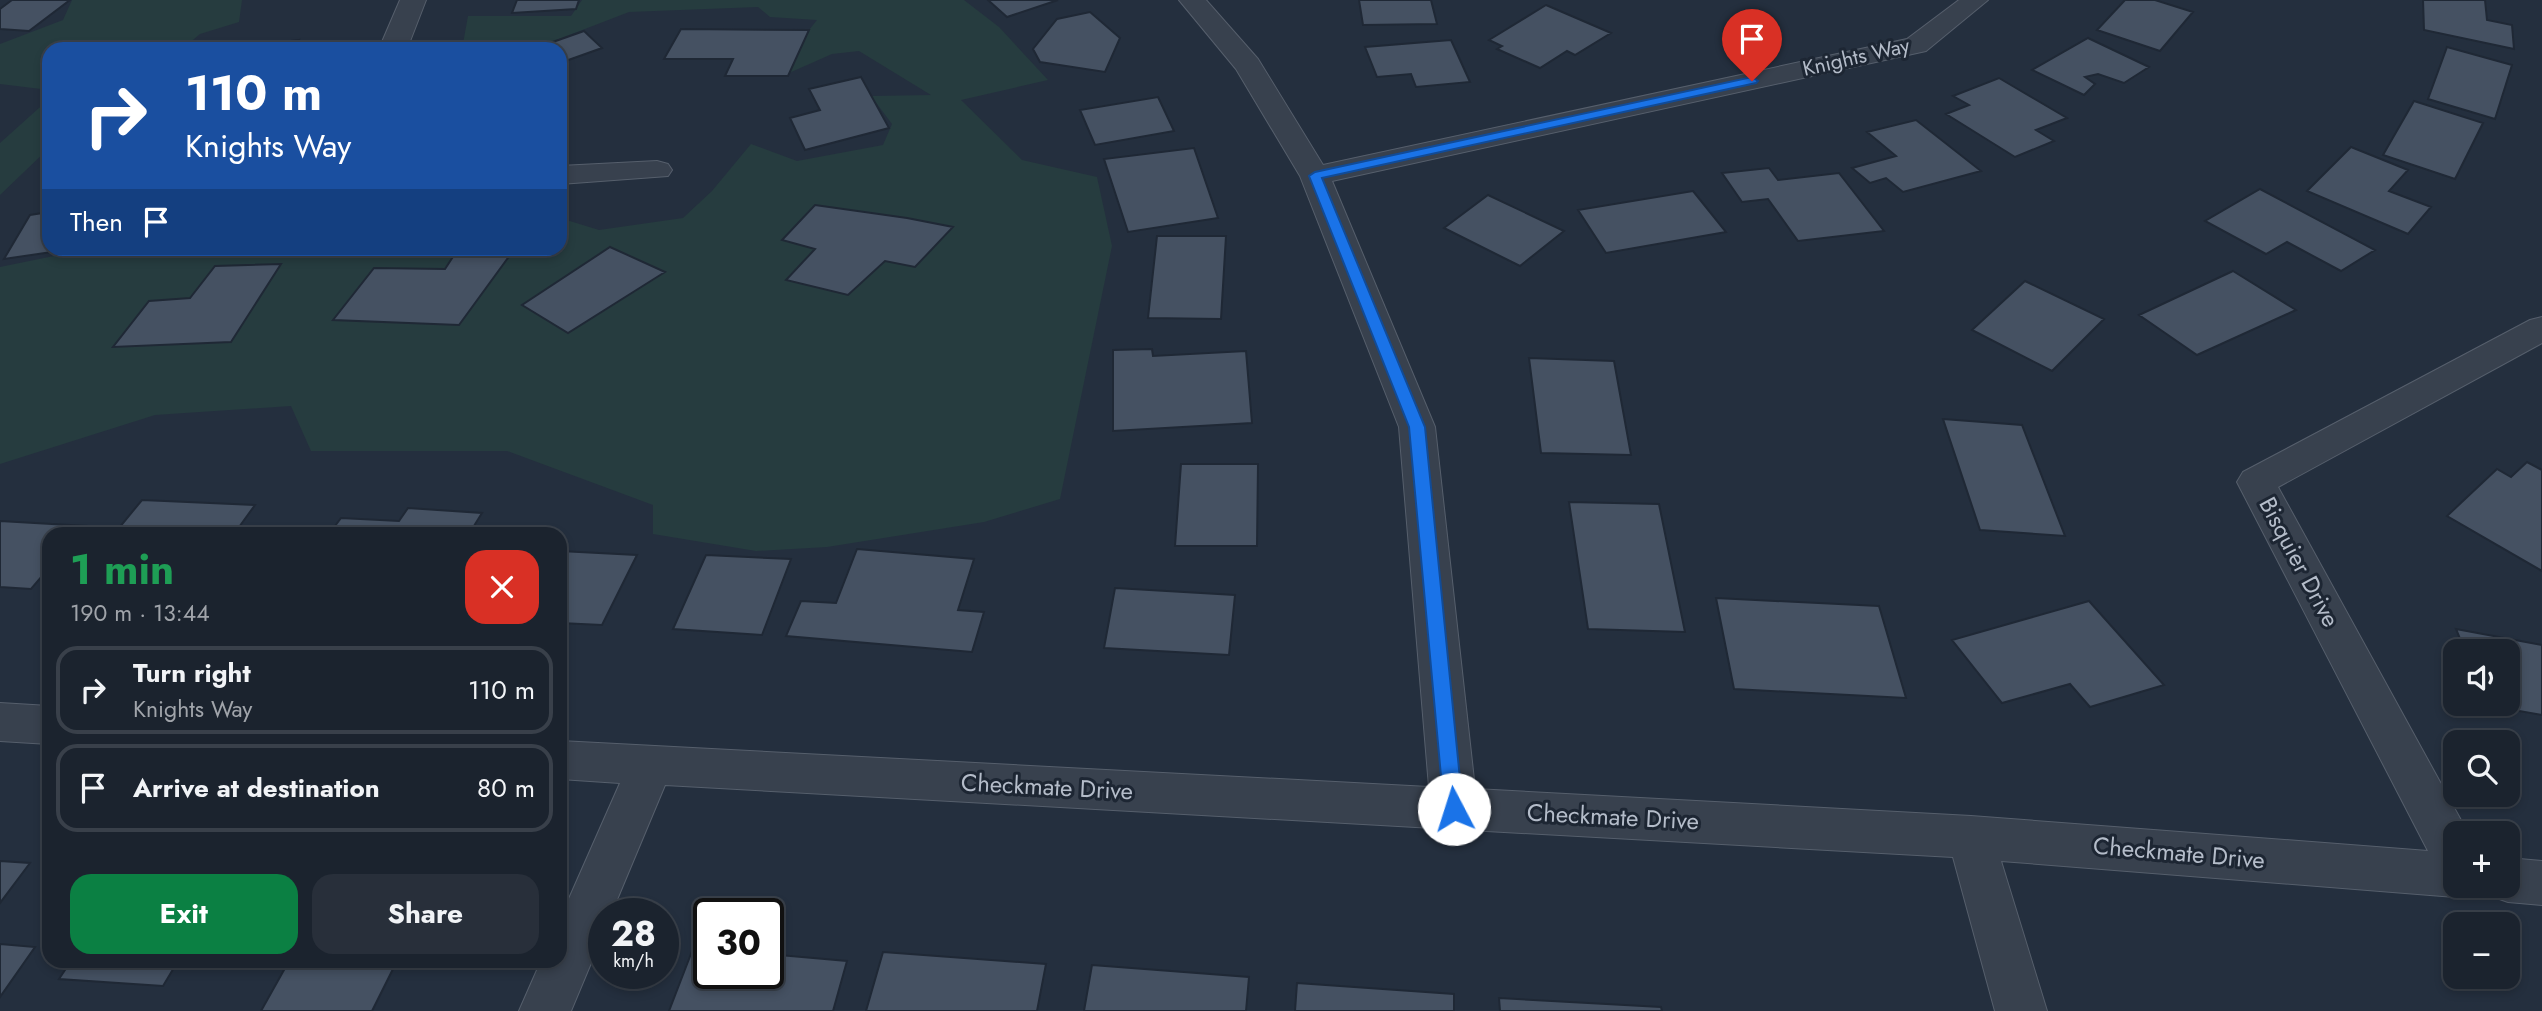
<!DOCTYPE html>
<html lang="en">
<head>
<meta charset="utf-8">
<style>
	:root { --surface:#1b232e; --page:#282f3a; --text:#f1f3f6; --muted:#a0a4aa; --line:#39404a; --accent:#0b8043 }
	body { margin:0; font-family:Jost,sans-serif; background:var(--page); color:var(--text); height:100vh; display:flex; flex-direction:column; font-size:26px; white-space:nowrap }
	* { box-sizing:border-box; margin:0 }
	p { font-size:23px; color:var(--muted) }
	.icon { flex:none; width:38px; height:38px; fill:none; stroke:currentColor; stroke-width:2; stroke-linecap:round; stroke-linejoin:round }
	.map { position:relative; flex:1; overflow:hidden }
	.panel { position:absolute; left:42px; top:527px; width:525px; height:441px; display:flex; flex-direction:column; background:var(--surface); border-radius:21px; box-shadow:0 4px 10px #0003,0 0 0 2px var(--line) }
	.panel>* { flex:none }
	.hud { position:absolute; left:42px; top:42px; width:525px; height:214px; border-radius:21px; box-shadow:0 4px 10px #0003,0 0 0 2px var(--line); background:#1a4fa0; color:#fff; overflow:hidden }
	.controls { position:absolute; left:2443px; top:639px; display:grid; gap:14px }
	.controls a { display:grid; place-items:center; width:77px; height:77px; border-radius:14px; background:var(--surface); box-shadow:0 4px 10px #0003,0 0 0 2px var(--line); font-size:35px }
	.speed { position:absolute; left:588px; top:898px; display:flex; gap:14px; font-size:35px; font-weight:700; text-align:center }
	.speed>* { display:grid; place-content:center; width:91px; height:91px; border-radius:50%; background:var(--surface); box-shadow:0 4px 10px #0003,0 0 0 2px var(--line); line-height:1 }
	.speed small { font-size:18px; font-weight:400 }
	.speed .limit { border:4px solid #111; border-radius:10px; background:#fff; color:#111 }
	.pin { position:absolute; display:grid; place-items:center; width:60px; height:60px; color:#fff; margin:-72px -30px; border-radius:50% 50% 50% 0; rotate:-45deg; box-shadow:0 0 7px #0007 }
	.pin .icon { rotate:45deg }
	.me { position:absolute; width:77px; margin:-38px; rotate:355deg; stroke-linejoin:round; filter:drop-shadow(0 0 5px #0008) }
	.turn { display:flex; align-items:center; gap:24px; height:147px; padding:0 28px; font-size:32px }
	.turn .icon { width:91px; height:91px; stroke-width:2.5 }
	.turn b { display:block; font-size:49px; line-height:60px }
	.then { display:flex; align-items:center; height:66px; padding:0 28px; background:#0003; gap:14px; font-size:26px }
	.round { display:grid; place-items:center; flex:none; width:74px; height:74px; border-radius:21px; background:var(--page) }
	.overview { display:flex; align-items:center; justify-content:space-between; height:119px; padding:0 28px }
	h1 { font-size:42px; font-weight:700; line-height:52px; color:#1e9e55 }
	.primary-button { display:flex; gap:14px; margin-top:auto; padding:14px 28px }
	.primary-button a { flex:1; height:80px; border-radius:21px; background:var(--accent); color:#fff; font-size:28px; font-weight:700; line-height:80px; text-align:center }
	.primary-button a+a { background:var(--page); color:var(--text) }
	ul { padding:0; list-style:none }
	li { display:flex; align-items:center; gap:21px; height:88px; margin:0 14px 10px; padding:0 14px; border:4px solid var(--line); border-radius:21px }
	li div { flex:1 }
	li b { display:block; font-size:26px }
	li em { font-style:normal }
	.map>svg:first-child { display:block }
</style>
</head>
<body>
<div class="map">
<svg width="2542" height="1011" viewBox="0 0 2542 1011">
	<rect width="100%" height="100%" fill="#242f3e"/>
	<!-- green -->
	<path fill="#263c3f" d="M72 0H242L239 22 200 34 182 49H49V90L0 84V44L63 20Z
		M582 0H964L999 27 1048 80 961 100 1022 160 1097 177 1112 246 1060 499 984 522 827 547 756 551 653 534V505L507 451H311L291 406 155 415 0 464V267L93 248H560V218L599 230 683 218 712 191 751 144 797 161 883 145 892 124 871 96 931 95 859 51 832 54 789 73 809 30 817 20 770 17 758 7 629 12 533 49H462L468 16H571Z
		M49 99V148L0 195V143Z"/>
	<!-- building -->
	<path fill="#455162" stroke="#1f2835" stroke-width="2" d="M12 0H70L29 31 0 29V9Z
		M517 0H579L576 9 512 13Z
		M988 0H1058L1007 17Z
		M1359 0H1431L1437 24 1363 25Z
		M2125 0H2155L2193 12 2160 51 2097 30Z
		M2423 0H2485L2487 20 2512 25 2514 49 2424 30Z
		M1546 5 1611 33 1575 55 1567 51 1540 68 1497 49 1502 46 1489 40Z
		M1090 12 1120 38 1105 72 1040 62 1033 49 1057 19Z
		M681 29 809 30 788 76H725L733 59H664Z
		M584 31 602 48 560 63V49H533Z
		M2088 38 2149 67 2124 83 2098 74 2085 77 2095 84 2084 95 2032 70Z
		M299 40 296 49H227Z
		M1451 40 1470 82 1416 87 1411 74 1377 77 1365 47Z
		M2447 47 2512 65 2495 119 2428 99Z
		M861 77 889 128 805 150 790 118 820 110 809 89Z
		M1999 78 2067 118 2036 130 2054 141 2015 157 1946 114 1969 105 1953 96Z
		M1158 97 1174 131 1095 145 1080 110Z
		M2414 101 2483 123 2455 179 2383 155Z
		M1916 120 1981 171 1903 192 1886 178 1870 183 1852 168 1896 156 1867 132Z
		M2351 147 2408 170 2389 191 2431 207 2408 234 2307 191Z
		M1194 148 1218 218 1128 232 1104 159Z
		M1769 168 1778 180 1839 173 1884 231 1798 241 1768 199 1742 202 1722 173Z
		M2260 189 2375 250 2341 271 2287 242 2266 254 2205 221Z
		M1693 191 1726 232 1606 253 1578 210Z
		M1488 195 1564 231 1520 266 1444 228Z
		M815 205 907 218 953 227 915 267 885 261 848 295 786 280 815 249 782 240Z
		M49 212V248H79L4 259 30 215Z
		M1157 236H1226L1221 319 1148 318Z
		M610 247 665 272 568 333 522 305Z
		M458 249 513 251 459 325 333 320 374 268 445 269Z
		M281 264 231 342 113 347 149 301 190 298 215 266Z
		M2233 271 2296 310 2197 355 2139 315Z
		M2025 281 2104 319 2052 371 1972 330Z
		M1152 349 1153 356 1246 351 1252 423 1113 431V350Z
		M1529 358 1614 361 1631 455 1541 453Z
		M1943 419 2022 425 2065 536 1980 530Z
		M2527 462 2542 470V571L2447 516 2497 469 2511 477Z
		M1181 464H1258L1257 546H1175Z
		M142 500 255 505 234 534H114Z
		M1569 502 1659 504 1685 632 1588 629Z
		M408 508 482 513 469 534H329L341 518 399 521Z
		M0 521 86 526 79 534H49V568L31 589 0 587Z
		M857 549 974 559 958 610 984 612 972 652 786 636 801 601 836 603Z
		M560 551 637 555 602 625 560 623Z
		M706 555 791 559 762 635 673 629Z
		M1115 588 1235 595 1229 655 1104 648Z
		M1716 598 1879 606 1906 698 1734 689Z
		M2089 601 2164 685 2090 707 2070 684 2002 703 1952 640Z
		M2456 629 2542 645V715L2485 705 2508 704V651H2465Z
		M0 861 30 863 0 903Z
		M0 944 35 947 0 997Z
		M694 946 709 948V973H768V954L847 961 833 1011H669Z
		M883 952 1046 964 1037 1011H866Z
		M71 961H178L163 986 59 979Z
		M289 961H397L372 1011H261Z
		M1092 965 1249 977 1246 1011H1084Z
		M1297 983 1454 994V1011H1295Z
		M1499 998 1661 1007 1662 1011H1500Z"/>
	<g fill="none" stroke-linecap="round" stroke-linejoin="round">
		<defs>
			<path id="street" d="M400 0H426L407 49H379Z
				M1179 0H1206L1258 59 1323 165 1907 39 1959 0H1988L1926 51 1332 181 1435 427 1475 789 1971 816 2428 851 2237 482 2243 472 2530 320 2542 317V343L2278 487 2468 833H2455V886H2474L2472 891 2455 897 2001 861 2047 1011H1995L1953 857 665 785 611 914H604V932L571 1011H519L541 961H560V919L620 783 560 779V741L1429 787 1399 427 1300 176 1236 69Z
				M657 161 668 164 672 170 668 176 560 184V166Z
				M0 703 49 706V744L0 741Z
				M2508 858 2542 861V905L2508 902 2491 896 2487 886H2508Z"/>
		</defs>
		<!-- street casing -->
		<use href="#street" stroke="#565f6c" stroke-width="2"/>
		<!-- street -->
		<use href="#street" fill="#38414e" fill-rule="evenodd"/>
	</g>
	<!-- route -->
	<path fill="#1a73e8" stroke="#114b97" stroke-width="2" d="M1752 77 1758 81 1756 83 1322 178 1425 427 1463 809 1460 815 1454 817 1447 815 1444 809 1409 427 1309 176 1315 172Z"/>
	<g text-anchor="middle" stroke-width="6" stroke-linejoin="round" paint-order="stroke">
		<!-- far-street labels -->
		<g font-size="21" fill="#b4bcc9" stroke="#1d2633">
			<text transform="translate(1856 57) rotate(-13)" y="7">Knights Way</text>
		</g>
		<!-- street labels -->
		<g font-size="24" fill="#b4bcc9" stroke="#1d2633">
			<text transform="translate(2299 562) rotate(62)" y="8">Bisquier Drive</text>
			<text transform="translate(1047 787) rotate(3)" y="8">Checkmate Drive</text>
			<text transform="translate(1613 817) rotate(3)" y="8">Checkmate Drive</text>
			<text transform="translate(2179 853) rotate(5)" y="8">Checkmate Drive</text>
		</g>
	</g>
</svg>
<div class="controls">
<a><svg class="icon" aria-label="sound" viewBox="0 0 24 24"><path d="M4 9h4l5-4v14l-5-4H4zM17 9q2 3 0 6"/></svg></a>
<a><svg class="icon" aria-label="search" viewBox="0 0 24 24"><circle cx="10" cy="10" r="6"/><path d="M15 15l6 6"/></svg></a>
<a>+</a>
<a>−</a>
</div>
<div class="speed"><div>28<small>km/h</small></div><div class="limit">30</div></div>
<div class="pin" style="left:1752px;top:81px;background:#d93025"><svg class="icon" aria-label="arrive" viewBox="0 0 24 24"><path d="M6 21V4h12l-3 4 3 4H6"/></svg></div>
<svg class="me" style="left:1454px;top:809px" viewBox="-20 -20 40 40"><circle r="19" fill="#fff"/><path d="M0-13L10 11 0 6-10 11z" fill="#1a73e8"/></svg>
<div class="hud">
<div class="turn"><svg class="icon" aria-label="right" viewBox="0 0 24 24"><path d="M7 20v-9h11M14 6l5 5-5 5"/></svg><div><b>110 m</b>Knights Way</div></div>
<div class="then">Then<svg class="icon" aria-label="arrive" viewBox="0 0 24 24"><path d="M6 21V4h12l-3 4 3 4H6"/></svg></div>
</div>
<section class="panel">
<div class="overview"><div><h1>1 min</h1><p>190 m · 13:44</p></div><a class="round" style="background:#d93025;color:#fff"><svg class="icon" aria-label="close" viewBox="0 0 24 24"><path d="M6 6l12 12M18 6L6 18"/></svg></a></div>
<ul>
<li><svg class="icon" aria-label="right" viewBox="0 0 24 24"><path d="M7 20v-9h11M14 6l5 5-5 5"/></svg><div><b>Turn right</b><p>Knights Way</p></div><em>110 m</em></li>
<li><svg class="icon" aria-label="arrive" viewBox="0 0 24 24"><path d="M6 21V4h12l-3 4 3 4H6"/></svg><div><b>Arrive at destination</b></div><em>80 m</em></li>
</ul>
<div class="primary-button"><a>Exit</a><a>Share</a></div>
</section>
</div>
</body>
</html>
